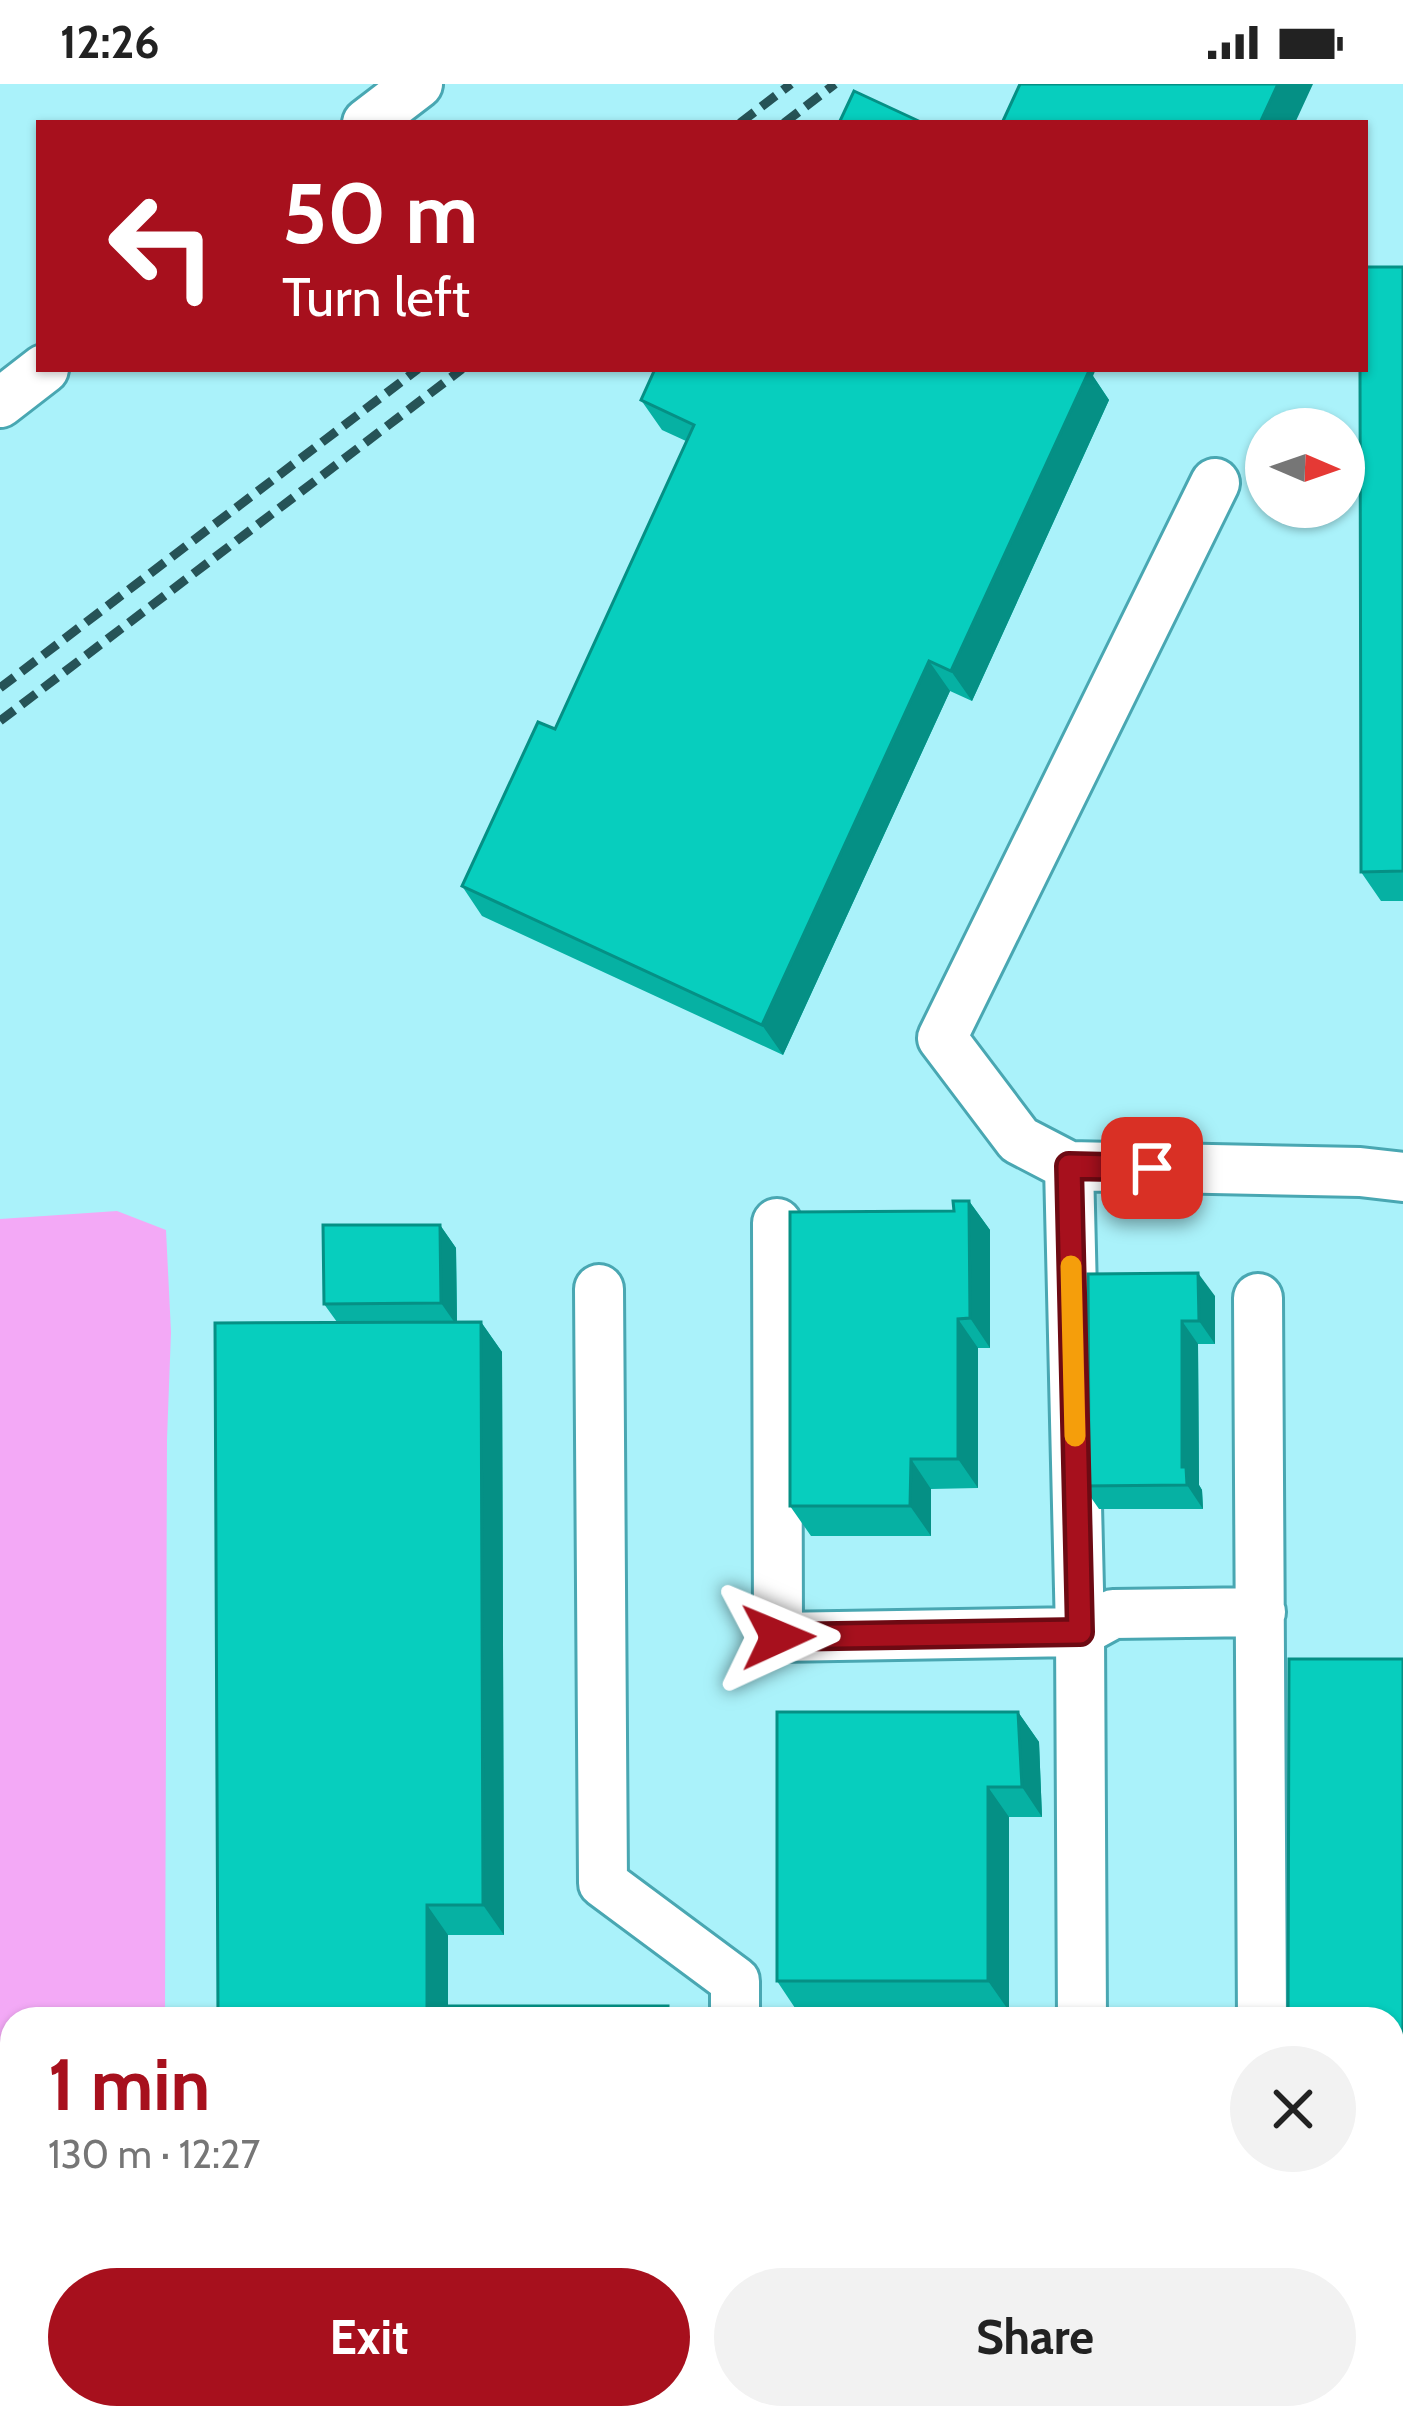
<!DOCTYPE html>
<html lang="en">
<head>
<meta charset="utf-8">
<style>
	:root { --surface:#fff; --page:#f2f2f2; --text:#222; --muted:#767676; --accent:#a7101d }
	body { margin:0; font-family:Cabin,sans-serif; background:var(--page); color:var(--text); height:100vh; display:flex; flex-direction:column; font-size:45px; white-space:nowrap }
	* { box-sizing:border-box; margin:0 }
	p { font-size:39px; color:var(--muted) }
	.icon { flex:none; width:66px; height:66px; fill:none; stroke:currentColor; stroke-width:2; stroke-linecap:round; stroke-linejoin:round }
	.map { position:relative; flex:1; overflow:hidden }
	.panel { position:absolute; left:0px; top:1923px; width:1404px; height:423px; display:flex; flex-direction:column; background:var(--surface); border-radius:36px 36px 0 0; box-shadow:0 3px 9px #0004 }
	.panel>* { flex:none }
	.guide { position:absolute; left:36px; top:36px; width:1332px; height:252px; border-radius:0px; box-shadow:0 3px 9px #0004; background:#a7101d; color:#fff; overflow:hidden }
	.needle { width:78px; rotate:92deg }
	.tools { position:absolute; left:1245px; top:324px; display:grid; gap:24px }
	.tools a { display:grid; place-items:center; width:120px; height:120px; border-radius:50%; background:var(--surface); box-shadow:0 3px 9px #0004; font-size:60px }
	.pin { position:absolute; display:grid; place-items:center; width:102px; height:102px; color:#fff; margin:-51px; border-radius:24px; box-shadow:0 6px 18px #0006 }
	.me { position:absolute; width:132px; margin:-66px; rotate:89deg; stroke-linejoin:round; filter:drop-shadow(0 0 9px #0008) }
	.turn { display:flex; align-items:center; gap:42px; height:252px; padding:0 48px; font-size:54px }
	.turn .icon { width:156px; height:156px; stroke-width:2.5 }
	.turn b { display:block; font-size:84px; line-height:102px }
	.round { display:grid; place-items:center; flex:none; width:126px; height:126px; border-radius:63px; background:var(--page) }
	.head { display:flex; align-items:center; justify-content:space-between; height:204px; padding:0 48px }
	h1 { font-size:72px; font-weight:700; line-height:90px; color:var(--accent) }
	.cta { display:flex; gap:24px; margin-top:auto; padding:24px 48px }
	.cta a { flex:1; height:138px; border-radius:72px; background:var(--accent); color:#fff; font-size:48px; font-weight:700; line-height:138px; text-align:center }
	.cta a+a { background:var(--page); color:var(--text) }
	.status { display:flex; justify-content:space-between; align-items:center; height:84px; padding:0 60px; background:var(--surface); direction:ltr }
	.status svg { height:33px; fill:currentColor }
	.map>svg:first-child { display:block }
</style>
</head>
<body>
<div class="status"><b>12:26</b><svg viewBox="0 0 49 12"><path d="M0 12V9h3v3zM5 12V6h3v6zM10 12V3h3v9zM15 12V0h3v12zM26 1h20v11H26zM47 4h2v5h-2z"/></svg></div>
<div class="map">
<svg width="1403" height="2345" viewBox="0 0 1403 2345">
	<rect width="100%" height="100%" fill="#aaf2fa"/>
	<!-- green -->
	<path fill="#f3a9f6" d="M117 1127 166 1146 171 1248 167 1355 165 1935H12V2334H173V2345H0V1135Z"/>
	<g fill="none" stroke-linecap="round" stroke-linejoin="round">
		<defs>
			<path id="minor" d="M367 39 418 0
				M0 319 44 285
				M1215 399 942 954 1019 1056 1069 1082 1360 1088 1403 1093
				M1069 1082 1080 1548 1082 1935
				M777 1139 778 1553 1080 1548 1113 1530 1261 1528
				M599 1205 603 1799 735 1897V1935
				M1258 1214 1262 1935
				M738 2334V2345
				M1239 2334 1240 2345"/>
		</defs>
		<!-- minor casing -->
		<use href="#minor" stroke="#49a7b2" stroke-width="54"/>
		<!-- minor -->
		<use href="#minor" stroke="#fff" stroke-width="48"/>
		<!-- rail -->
		<path stroke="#265357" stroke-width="9" stroke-dasharray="18 9" stroke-linecap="butt" d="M740 39 791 0
			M784 39 835 0
			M0 604 418 285
			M0 637 462 285"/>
	</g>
	<!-- wall -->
	<path fill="#06b1a3" d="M1403 183V817H1381L1361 788Z
		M1093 292 1109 316 972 617 950 607 783 971 482 832 462 802 555 645 686 357 662 346 641 316Z
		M969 1117 990 1146V1264H978V1404L931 1405V1452H811L790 1422 954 1127Z
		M440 1141 456 1164 457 1238H481L502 1268 504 1851H448V1922L218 1935 337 1238 324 1220Z
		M1088 1190 1215 1212V1260H1198L1199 1401 1202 1406 1203 1425H1099L1083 1402 1089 1383Z
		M1018 1628 1039 1658 1042 1733H1009V1927H797L777 1897Z"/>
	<!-- shaded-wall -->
	<path fill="#059085" d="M1278 0H1313L1295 39H1260Z
		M1072 285H1096L1093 292 1109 316 972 617 951 587Z
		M929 577 950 607 783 971 762 941Z
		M969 1117 990 1146V1264L970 1234Z
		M440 1141 456 1164 457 1242 441 1219Z
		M1198 1189 1215 1212V1260L1199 1237Z
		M958 1235 978 1264V1404L958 1375Z
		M1182 1237 1198 1260 1199 1401 1202 1406 1203 1425 1187 1401 1182 1383Z
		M481 1238 502 1268 504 1851 483 1821Z
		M911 1375 931 1405V1452L910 1422Z
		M1018 1628 1039 1658 1042 1733 1022 1703Z
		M988 1703 1009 1733V1927L988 1897Z
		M427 1821 448 1851V1935L427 1922Z
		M668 1922 677 1935H668Z
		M669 2334H689V2345H669Z
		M1172 2334H1192V2345H1172Z"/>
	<!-- building -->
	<path fill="#07cebe" stroke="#059085" stroke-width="3" d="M1020 0H1278L1260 39H1002Z
		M854 7 923 39H839Z
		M1365 183H1403V787L1361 788 1360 285H1365Z
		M655 285H1085L1089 287 951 587 929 577 762 941 462 802 538 638 555 645 694 341 641 316Z
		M953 1117H969L970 1234 958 1235V1375H911L910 1422H790V1128L954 1127Z
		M323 1141H440L441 1219 324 1220Z
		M1198 1189 1199 1237H1182V1383H1186L1187 1401 1083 1402V1383H1089L1088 1190Z
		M481 1238 483 1821H427V1922H668V1935H218L215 1239Z
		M1289 1575H1403V2345H1287V2334H1392V1935H1288Z
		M777 1628H1018L1022 1703H988V1897H777Z
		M220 2334H669V2345H220Z
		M1114 2334H1172V2345H1114Z"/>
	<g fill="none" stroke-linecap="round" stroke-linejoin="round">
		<defs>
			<path id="route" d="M778 1553 1080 1548 1069 1082 1152 1084"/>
		</defs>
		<!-- route casing -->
		<use href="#route" stroke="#6d0a13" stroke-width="30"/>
		<!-- route -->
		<use href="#route" stroke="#a7101d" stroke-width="21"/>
		<!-- slow -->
		<path stroke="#f59e0b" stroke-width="21" d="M1071 1182 1075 1352"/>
	</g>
</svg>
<div class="tools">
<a><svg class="needle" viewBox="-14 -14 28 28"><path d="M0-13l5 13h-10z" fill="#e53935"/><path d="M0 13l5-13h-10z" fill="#767676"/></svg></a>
</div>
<div class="pin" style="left:1152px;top:1084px;background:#d93025"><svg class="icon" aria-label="arrive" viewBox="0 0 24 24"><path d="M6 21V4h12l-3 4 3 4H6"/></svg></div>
<svg class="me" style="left:778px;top:1553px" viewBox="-20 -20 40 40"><path d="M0-17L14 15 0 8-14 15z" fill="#a7101d" stroke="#fff" stroke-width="4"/></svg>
<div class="guide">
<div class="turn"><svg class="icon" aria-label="left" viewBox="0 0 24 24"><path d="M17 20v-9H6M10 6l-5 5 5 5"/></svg><div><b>50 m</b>Turn left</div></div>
</div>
<section class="panel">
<div class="head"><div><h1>1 min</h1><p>130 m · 12:27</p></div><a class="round"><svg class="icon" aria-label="close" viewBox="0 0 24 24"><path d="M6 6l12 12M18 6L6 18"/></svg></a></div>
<div class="cta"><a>Exit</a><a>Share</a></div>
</section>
</div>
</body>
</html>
